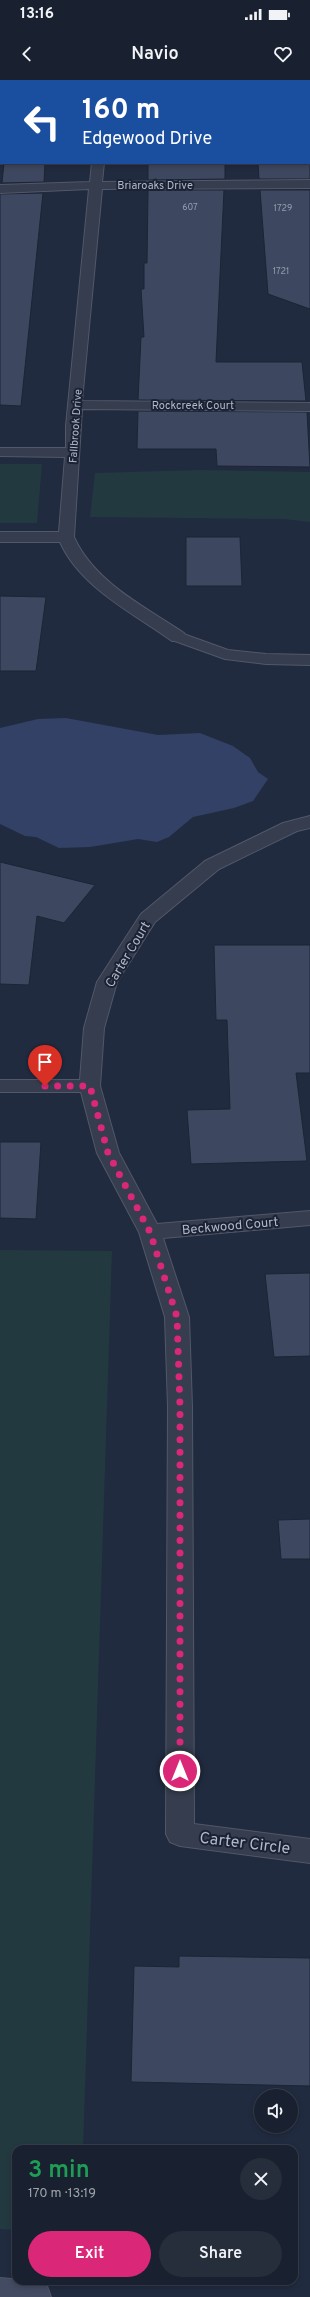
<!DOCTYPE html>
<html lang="en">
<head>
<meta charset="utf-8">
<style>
	:root { --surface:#19202f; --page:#262d3b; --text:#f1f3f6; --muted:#9fa3aa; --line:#373e4b; --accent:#db2777 }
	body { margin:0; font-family:Overpass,sans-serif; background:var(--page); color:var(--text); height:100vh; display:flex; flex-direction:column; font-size:15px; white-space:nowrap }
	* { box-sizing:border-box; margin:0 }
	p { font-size:13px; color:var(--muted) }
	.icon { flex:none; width:22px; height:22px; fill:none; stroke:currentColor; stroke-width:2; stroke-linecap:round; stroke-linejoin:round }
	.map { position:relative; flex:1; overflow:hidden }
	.panel { position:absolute; left:12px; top:2065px; width:286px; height:140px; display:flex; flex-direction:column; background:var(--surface); border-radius:12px; box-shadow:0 2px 6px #0003,0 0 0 1px var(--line) }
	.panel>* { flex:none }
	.banner { position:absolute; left:0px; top:0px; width:310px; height:84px; box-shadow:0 2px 6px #0003,0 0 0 1px var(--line); background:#1a4fa0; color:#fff; overflow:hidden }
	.tools { position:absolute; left:254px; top:2009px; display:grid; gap:8px }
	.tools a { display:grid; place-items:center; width:44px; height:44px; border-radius:50%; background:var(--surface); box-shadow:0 2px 6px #0003,0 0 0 1px var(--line); font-size:20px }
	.pin { position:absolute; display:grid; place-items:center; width:34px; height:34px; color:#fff; margin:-41px -17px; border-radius:50% 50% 50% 0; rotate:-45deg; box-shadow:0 0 4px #0007 }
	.pin .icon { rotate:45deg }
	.me { position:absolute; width:44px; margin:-22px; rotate:0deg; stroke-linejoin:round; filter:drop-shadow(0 0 3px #0008) }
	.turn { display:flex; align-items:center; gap:14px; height:84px; padding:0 16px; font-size:18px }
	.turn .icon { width:52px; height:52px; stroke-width:2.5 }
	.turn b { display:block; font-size:28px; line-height:34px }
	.round { display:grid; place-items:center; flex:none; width:42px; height:42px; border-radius:21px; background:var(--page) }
	.head { display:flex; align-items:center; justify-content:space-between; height:68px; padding:0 16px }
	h1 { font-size:24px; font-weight:600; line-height:30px; color:#1e9e55 }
	.button { display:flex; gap:8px; margin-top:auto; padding:8px 16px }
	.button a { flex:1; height:46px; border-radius:24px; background:var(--accent); color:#fff; font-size:16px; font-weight:600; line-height:46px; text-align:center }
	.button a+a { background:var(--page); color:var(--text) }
	.status { display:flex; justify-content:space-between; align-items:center; height:28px; padding:0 20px; background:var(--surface); direction:ltr }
	.status svg { height:11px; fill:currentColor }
	header { display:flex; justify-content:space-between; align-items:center; height:52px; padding:0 16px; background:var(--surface); font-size:18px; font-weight:600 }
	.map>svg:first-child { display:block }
</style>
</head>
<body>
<div class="status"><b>13:16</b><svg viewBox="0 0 49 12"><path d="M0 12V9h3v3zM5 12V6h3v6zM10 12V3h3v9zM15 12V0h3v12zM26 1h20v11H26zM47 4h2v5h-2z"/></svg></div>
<header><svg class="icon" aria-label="back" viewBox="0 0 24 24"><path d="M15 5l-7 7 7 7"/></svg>Navio<svg class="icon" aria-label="heart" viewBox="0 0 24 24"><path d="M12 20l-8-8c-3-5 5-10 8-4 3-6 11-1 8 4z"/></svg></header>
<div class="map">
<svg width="310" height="2217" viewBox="0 0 310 2217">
	<rect width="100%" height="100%" fill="#212b3f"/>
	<!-- green -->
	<path fill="#233940" d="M0 384H42L37 443H0Z
		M200 390 310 392V442L284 439 90 437 95 393Z
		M0 1170 112 1171 83 2069H16V2150L0 2149Z"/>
	<!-- water -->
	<path fill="#324165" d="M66 638 158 655 200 653 233 666 250 678 258 692 268 699 253 721 234 728 193 737 169 757 157 762 138 759 90 767 59 768 36 757 25 756 0 744V648L38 639Z"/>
	<!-- building -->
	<path fill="#3d475f" stroke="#1d2435" d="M4 83H45L44 102 2 103Z
		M148 83H225V99L148 100Z
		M258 83H310V99H259Z
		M148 110H224L216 282H302L306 321 138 320 141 257H144L141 209H144V183H147Z
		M260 110H310V229L268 214Z
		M43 113 21 326 0 325V114Z
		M138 331 307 332 310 387 217 386 216 369H137Z
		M186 457H240L242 506H186Z
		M0 516 46 517 36 591H0Z
		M0 782 95 805 64 843 37 836 29 905 0 904Z
		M214 865H310V993H296L307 1081 191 1084 187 1030 230 1029 227 940H216Z
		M0 1062H41L36 1139 0 1138Z
		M310 1193V1276L274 1277 265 1194Z
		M310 1439V1479H281L278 1440Z
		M179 1876 310 1878V2006L131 2002 134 1886 179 1887Z"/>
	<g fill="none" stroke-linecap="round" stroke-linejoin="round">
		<defs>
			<path id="lane" d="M178 552 228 570 266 574 310 575V585L266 584 225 579 172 560 170 557 172 554Z"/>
			<path id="street" d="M92 83H104L102 102 310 100V108L102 109 82 321 310 323V331L82 329 74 457C94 502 145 527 184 553L186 557 184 561H172C133 533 80 507 60 462H0V452H59L65 377 0 376V368H66V346L89 109 0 113V105L90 102Z
				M310 736V748L297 751 219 789 155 842 117 902 104 948 100 1006 119 1073 157 1144 310 1131V1145L163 1158 189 1237 192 1327 194 1744 310 1759V1783L180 1766 170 1762 166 1754 168 1327 165 1237 139 1152 97 1073 81 1012H0V1000H80L84 948 97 902 141 834 205 781 283 743Z"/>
			<path id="secondary" d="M309 23H310V29H309Z
				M0 24H1V30H0Z
				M309 41H310V47H309Z
				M0 45H1V51H0Z
				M0 2198 35 2201 47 2206 51 2217H0Z"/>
		</defs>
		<!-- lane casing -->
		<use href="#lane" stroke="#515869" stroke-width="2"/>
		<!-- street casing -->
		<use href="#street" stroke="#515869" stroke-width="2"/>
		<!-- secondary casing -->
		<use href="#secondary" stroke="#515869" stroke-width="2"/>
		<!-- lane -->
		<use href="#lane" fill="#353d4e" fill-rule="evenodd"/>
		<!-- street -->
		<use href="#street" fill="#353d4e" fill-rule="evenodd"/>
		<!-- secondary -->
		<use href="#secondary" fill="#434b62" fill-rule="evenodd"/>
	</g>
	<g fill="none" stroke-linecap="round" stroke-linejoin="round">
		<!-- route -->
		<path stroke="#db2777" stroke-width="7" stroke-dasharray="0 12.6" d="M45 1006H90L108 1073 150 1152 177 1237 180 1327V1691"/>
	</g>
	<g text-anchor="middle" stroke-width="4" stroke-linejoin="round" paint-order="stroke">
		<!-- far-number labels -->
		<g font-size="9" fill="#949caf">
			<text x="190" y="130">607</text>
			<text x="283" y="131">1729</text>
			<text x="281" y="194">1721</text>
		</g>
		<!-- far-street labels -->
		<g font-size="11" fill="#b1b8ca" stroke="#1b2233">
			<text x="155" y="109">Briaroaks Drive</text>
			<text x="193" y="329">Rockcreek Court</text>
			<text transform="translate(75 346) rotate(-86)" y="4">Fallbrook Drive</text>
		</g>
		<!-- street labels -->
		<g font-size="13" fill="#b1b8ca" stroke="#1b2233">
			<text transform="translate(127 874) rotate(-59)" y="5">Carter Court</text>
			<text transform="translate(230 1145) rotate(-5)" y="5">Beckwood Court</text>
		</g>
		<!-- near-street labels -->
		<g font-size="16" fill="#b1b8ca" stroke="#1b2233">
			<text transform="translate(245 1762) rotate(7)" y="6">Carter Circle</text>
		</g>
	</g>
</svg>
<div class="tools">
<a><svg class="icon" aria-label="sound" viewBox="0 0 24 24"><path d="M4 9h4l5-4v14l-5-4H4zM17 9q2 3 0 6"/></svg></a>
</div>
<div class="pin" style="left:45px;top:1006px;background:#d93025"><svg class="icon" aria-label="arrive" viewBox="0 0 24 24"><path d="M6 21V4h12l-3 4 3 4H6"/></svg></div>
<svg class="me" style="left:180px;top:1691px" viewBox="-20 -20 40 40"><circle r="17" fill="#db2777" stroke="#fff" stroke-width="3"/><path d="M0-11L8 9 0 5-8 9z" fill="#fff"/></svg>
<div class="banner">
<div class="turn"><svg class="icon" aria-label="left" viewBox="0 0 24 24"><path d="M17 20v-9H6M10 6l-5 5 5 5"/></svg><div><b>160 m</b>Edgewood Drive</div></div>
</div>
<section class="panel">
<div class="head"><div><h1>3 min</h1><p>170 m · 13:19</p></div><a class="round"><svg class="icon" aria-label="close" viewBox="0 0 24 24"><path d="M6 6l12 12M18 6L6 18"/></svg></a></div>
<div class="button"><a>Exit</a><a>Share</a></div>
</section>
</div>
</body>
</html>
